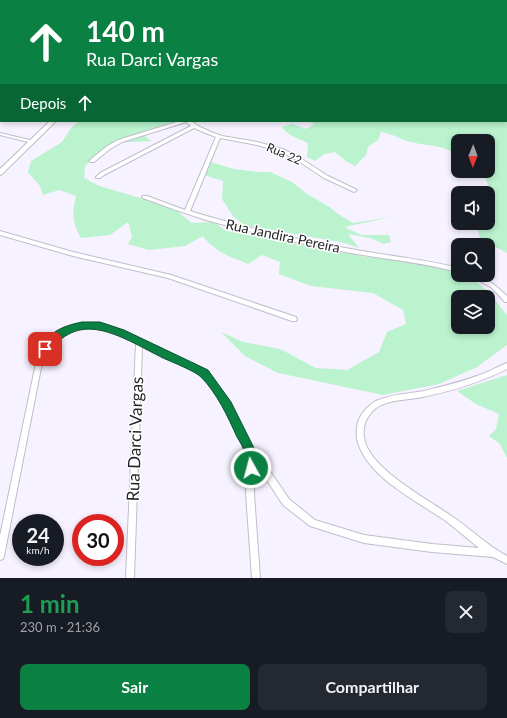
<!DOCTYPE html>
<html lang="pt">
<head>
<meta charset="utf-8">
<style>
	:root { --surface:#171b24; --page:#242831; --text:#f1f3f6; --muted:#9ea1a6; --accent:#0b8043 }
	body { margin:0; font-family:Lato,sans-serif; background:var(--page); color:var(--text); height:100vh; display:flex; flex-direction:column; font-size:15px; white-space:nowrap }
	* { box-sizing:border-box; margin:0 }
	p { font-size:13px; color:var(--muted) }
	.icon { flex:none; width:22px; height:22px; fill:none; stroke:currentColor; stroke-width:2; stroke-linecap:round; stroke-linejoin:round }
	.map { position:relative; height:578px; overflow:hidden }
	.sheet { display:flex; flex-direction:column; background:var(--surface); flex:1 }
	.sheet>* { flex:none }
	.banner { position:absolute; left:0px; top:0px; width:507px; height:122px; box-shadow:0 2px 6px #0003; background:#0b8043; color:#fff; overflow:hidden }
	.needle { width:26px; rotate:181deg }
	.fabs { position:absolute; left:451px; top:134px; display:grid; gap:8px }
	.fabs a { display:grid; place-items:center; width:44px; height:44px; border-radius:8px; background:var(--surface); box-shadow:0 2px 6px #0003; font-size:20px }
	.speed { position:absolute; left:12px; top:514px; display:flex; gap:8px; font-size:20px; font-weight:700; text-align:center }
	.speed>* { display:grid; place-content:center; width:52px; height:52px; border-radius:50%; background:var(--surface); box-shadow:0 2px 6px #0003; line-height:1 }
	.speed small { font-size:10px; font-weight:400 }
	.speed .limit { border:6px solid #d22; background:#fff; color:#111 }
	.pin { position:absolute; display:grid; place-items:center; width:34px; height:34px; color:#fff; margin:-17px; border-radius:8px; box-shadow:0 2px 6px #0006 }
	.me { position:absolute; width:44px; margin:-22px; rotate:353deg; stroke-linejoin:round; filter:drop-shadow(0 0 3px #0008) }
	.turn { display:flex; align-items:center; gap:14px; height:84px; padding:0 20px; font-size:18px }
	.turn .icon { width:52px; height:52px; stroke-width:2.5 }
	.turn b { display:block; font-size:28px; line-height:34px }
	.then { display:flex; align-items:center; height:38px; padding:0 20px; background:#0003; gap:8px; font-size:15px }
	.round { display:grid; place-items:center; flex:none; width:42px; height:42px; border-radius:8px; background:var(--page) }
	.headline { display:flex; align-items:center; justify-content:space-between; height:68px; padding:0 20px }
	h1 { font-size:24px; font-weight:700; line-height:30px; color:#1e9e55 }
	.button { display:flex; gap:8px; margin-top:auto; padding:8px 20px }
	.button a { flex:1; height:46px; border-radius:8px; background:var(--accent); color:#fff; font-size:16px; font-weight:700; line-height:46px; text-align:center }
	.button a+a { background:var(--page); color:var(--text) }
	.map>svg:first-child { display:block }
</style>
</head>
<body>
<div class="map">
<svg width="507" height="578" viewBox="0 0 507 578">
	<rect width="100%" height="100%" fill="#f6f2ff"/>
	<!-- green -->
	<path fill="#baf3ce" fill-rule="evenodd" d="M234 0H450L455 1H226Z
		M467 0H507V253L480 239 476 223H488V197L491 194 485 176 479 171H488V141H458V155C439 143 427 147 407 141 397 137 392 134 381 132L378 140 368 147 366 155 355 166 346 161 335 152 324 154 315 161 307 157 308 143 290 135 281 127 292 124 307 129 314 124 309 121H506V1H456Z
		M79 121H171V122L147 131 143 135 152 141 111 143 95 156 85 166 84 178 99 186 147 200 177 211 192 223 213 222 227 231 366 257 417 262 458 273V275L470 276 489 293 507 315V345L477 367 439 384 383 395 278 373 245 356 221 332 243 342 280 349 316 368 347 370 379 352 387 332 406 324 403 310 373 293 311 286 279 274 280 262 262 255 248 264C229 256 216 253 203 236L185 246 149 250 128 244 132 236 128 222 110 235 81 238C72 222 72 214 76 196L59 190 43 195 40 186 28 172 31 161 62 142 71 128ZM458 297H488V327H458Z
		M211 162 234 169 258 172H270L292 182 307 194 328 206 338 214 353 223 392 217 344 227 361 235H389L391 242 384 244 370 238 348 234 359 248 345 243 244 225 233 216 222 199 223 181 204 175Z
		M507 375V458L500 444 489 436 496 429 499 414 476 404 457 391Z"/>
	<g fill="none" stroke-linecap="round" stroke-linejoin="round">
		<!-- river -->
		<path fill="#91eff9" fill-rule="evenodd" d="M92 0H100V1H92Z
			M182 0H196V1H182Z
			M211 0H227L211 1Z"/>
		<defs>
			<path id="minor" d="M0 31H1V33H0Z
				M0 89H1V91H0Z
				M180 121H191L200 127 211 132 222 136 257 142 283 149 300 158 328 176 357 190 354 192 352 191 324 178 297 160 279 151 257 145 220 138 190 211C248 229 308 242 368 252 398 257 428 260 458 268V272C421 262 382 259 345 252 298 243 252 233 206 220 185 213 164 206 143 198L142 197 143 196H147L185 210 216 137 208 134 194 128 104 175 100 178H96V177L100 173 191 126 186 122 122 142 110 149 94 162H90V160L106 147 118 140Z
				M0 133 34 141V142L32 143 0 135Z
				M0 231 73 252 171 275 296 317 297 319 296 321H292L168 278 73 256 0 235Z
				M469 275C485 275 496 286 507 296V302H505L491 287 470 276Z
				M82 324H95L109 327 126 333 206 371 229 403 255 453 261 458 289 499 315 520 364 535 432 544 479 548C468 539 457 530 446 521 417 501 365 476 357 439 356 435 357 431 357 427 358 416 367 406 376 401 391 394 408 394 424 391 444 386 465 381 485 373 492 370 499 366 507 363V369C481 382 452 391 423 397 408 400 390 399 376 408 370 413 365 420 364 428 364 431 363 435 364 437 367 467 427 499 450 515 470 528 486 545 507 556V564L493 557 432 552 364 543 310 526 283 505 255 462 254 494 260 578H252L246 494 248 455 224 407 202 375 142 346 134 578H126L136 343C113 333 82 318 60 338 52 345 47 354 42 363L4 556 3 559 0 560V536L36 363C48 339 55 330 82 324Z"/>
			<path id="tertiary" d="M34 0H42L34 1Z
				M0 5H1V7H0Z
				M50 121H56L2 174 0 175V169Z"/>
		</defs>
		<!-- minor casing -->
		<use href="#minor" stroke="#c1bdcc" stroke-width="2"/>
		<!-- tertiary casing -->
		<use href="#tertiary" stroke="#c1bdcc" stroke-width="2"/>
		<!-- minor -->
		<use href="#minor" fill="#fff" fill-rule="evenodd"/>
		<!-- tertiary -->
		<use href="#tertiary" fill="#fff" fill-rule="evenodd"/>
	</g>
	<!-- route -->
	<path fill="#0b8043" stroke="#07532c" d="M82 322H100L124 330 208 370 231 402 257 454 255 471 251 473 247 471C244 465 247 460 245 454 244 448 240 442 237 437 228 417 217 393 201 377 195 371 172 362 163 358 124 339 82 307 49 352H42L40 349C50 331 63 326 82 322Z"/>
	<g text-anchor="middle" stroke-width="3" stroke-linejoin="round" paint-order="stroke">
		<!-- far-street labels -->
		<g font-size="12" fill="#252429" stroke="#fff">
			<text transform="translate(284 154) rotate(24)" y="4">Rua 22</text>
		</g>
		<!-- street labels -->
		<g font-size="14" fill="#252429" stroke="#fff">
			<text transform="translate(283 236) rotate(12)" y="5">Rua Jandira Pereira</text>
		</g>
		<!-- near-street labels -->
		<g font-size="17" fill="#252429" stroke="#fff">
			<text transform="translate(135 439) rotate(-88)" y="6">Rua Darci Vargas</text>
		</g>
	</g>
</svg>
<div class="fabs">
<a><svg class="needle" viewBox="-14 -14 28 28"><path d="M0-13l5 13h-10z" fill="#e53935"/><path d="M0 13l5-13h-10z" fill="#9ea1a6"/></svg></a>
<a><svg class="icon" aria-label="sound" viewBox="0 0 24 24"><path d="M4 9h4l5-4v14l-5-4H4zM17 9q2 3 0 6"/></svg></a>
<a><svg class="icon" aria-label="search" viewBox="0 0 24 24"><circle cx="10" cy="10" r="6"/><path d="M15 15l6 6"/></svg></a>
<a><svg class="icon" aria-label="layers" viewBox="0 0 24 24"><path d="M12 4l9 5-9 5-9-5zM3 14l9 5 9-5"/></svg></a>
</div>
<div class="speed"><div>24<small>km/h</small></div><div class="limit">30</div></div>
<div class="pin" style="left:45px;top:349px;background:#d93025"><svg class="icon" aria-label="arrive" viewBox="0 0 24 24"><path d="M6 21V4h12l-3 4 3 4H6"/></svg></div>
<svg class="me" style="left:251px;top:468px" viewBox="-20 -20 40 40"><circle r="17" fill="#0b8043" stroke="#fff" stroke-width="3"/><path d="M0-11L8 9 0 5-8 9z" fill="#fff"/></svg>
<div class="banner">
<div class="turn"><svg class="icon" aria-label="ahead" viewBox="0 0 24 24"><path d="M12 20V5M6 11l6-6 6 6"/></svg><div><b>140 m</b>Rua Darci Vargas</div></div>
<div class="then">Depois<svg class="icon" aria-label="ahead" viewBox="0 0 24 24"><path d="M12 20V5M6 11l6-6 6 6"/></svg></div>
</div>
</div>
<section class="sheet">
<div class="headline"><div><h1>1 min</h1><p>230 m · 21:36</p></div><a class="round"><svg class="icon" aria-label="close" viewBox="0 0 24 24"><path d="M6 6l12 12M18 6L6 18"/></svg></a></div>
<div class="button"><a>Sair</a><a>Compartilhar</a></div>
</section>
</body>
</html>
